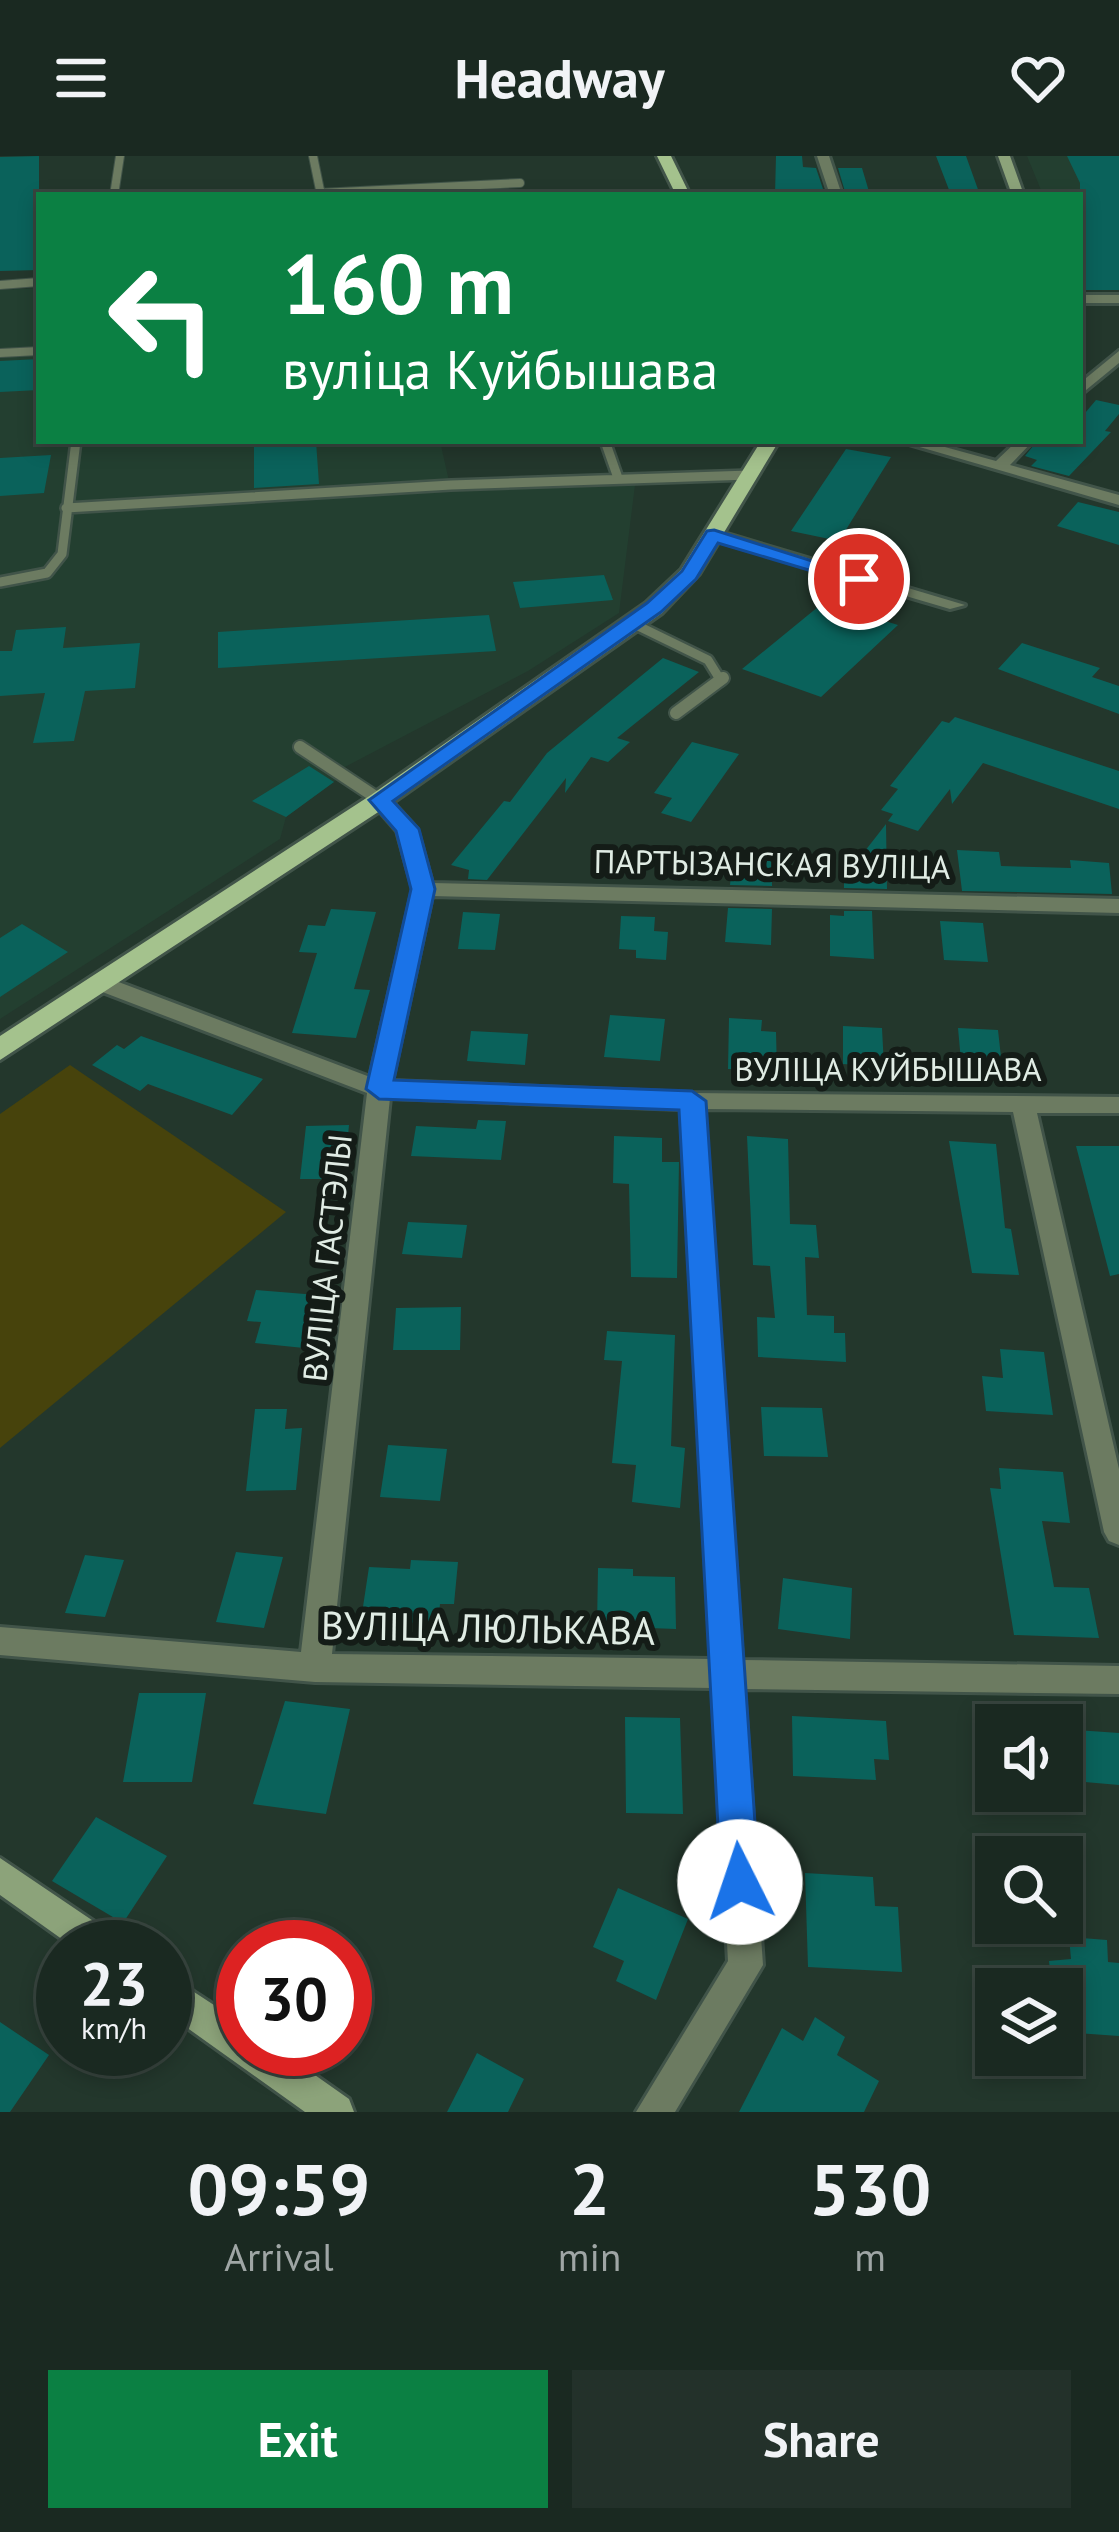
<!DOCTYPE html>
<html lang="en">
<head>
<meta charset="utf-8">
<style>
	:root { --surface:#1a2921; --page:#23312a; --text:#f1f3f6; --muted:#9fa6a5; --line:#38453f; --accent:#0b8043 }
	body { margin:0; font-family:"PT Sans",sans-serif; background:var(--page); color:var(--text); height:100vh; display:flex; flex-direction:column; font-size:45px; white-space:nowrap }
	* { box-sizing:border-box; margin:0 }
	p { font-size:39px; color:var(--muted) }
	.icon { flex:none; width:66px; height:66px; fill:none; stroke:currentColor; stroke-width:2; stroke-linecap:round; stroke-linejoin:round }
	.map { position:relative; height:1956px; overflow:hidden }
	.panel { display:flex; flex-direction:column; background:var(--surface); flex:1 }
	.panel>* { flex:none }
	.top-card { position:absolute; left:36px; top:36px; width:1047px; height:252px; border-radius:0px; box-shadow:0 6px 18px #0003,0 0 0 3px var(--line); background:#0b8043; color:#fff; overflow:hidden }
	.tools { position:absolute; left:975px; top:1548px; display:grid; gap:24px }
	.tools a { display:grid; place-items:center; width:108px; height:108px; border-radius:0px; background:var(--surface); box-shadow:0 6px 18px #0003,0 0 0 3px var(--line); font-size:60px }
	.speed { position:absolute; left:36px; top:1764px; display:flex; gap:24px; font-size:60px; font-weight:700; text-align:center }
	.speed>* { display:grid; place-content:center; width:156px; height:156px; border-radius:50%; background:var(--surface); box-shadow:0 6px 18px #0003,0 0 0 3px var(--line); line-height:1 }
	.speed small { font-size:30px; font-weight:400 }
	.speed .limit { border:18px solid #d22; background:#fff; color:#111 }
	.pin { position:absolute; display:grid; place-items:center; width:102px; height:102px; color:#fff; margin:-51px; border:6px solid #fff; border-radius:50%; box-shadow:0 3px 12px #0007 }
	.me { position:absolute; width:132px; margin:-66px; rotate:356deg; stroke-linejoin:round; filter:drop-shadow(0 0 9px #0008) }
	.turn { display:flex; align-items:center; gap:42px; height:252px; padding:0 48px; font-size:54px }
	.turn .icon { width:156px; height:156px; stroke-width:2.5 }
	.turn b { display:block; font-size:84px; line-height:102px }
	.eta { display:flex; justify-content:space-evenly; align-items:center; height:204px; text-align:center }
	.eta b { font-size:72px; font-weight:800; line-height:84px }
	.primary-button { display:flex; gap:24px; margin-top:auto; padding:24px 48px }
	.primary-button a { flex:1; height:138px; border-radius:0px; background:var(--accent); color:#fff; font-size:48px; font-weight:800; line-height:138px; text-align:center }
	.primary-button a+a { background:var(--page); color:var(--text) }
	header { display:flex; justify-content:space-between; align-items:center; height:156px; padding:0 48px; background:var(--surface); font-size:54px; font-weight:800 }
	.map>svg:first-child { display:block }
</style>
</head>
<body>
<header><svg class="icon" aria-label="menu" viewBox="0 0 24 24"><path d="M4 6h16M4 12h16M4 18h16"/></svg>Headway<svg class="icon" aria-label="heart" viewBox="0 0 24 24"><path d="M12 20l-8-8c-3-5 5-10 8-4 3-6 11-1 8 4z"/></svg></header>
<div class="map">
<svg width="1119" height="1956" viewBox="0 0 1119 1956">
	<rect width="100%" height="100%" fill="#23372c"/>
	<!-- built -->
	<path fill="#233f30" d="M1027 0H1119L1080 39H1043Z
		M39 132V285H440L451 334 635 329 619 457 528 515 341 613 339 622 286 661 280 683 0 863V134Z"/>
	<!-- green -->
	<path fill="#47430c" d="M70 909 286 1056 0 1292V958Z"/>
	<!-- building -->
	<path fill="#0a625b" d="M39 0V114L0 115V1Z
		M776 0H802L803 11 816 12 825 39H775Z
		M936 0H966L980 39H951Z
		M1067 0H1119V134H1083L1080 129V27Z
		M838 12H862L870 39H846Z
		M39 203V234L0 236V205Z
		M1096 244 1119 249V258L1105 275 1111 276 1069 320 1031 310 1037 304 1025 300 1037 285H1080V263Z
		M254 285H316L319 328 254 332Z
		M846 293 891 301 839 385 791 375Z
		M51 299 44 337 0 340V302Z
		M1078 346 1119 356V389L1057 370Z
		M604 419 613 444 520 452 513 426Z
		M824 446 898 469 821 541 742 513Z
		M489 459 496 495 218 512V476Z
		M66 471 63 492 140 487 135 532 85 535 74 585 33 587 45 537 0 540V495H12L16 474Z
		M1022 487 1100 512 1092 521 1119 530V558L998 513Z
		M663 502 699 516 617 582 630 586 608 606 591 601 565 637 566 622 487 724 468 723 469 714 451 709 504 645 510 646 547 597Z
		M955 561 1119 615V653L983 607 952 648 950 633 918 675 888 665 893 658 881 654 898 633 890 630 942 565 949 567Z
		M692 586 739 598 691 666 661 657 672 642 654 637Z
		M309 610 334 626 286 661 252 645Z
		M886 668 887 733 844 732V699L861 700Z
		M957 694 999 696 1001 710 1071 712 1070 704 1109 707 1112 738 962 735Z
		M733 696 771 698 772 730 730 729Z
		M728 752 772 753 771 789 725 786Z
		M331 753 376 756 354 833 370 834 356 882 292 877 317 797 299 796 308 769 325 770Z
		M844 755H872L874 803 830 800V759L844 760Z
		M463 756 500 758 495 794 458 793Z
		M621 760 655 761 654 775 668 776 666 804 636 802V794L619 793Z
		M940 765 983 767 988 806 944 804Z
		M22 768 68 796 0 841V782Z
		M610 859 665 863 660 905 604 901Z
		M729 862 762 864 761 875 776 876 777 916 728 913Z
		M843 870 882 872 884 911 843 908Z
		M958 872 998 874 1003 919 962 916Z
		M471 875 528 878 525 909 467 905Z
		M141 880 223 909 263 923 232 959 148 928 140 935 92 909 117 889 124 893Z
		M478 964 506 965 501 1004 411 1000 416 970 476 973Z
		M349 969 344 1023H300L306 970Z
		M614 980 662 982V1006H679L677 1122 631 1121 629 1028 613 1027Z
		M747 980 788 983 790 1068 816 1069 819 1102 805 1101 807 1159 834 1160V1177H845L846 1206 758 1201 757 1161 775 1162 770 1110 753 1109Z
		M949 985 996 988 1005 1072 1011 1073 1019 1119 972 1117Z
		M1076 990H1119V1118L1110 1120Z
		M408 1066 467 1069 462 1102 402 1098Z
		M256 1134 317 1139 304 1192 255 1187 261 1166 247 1165Z
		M461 1151 460 1194H393L396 1152Z
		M607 1175 675 1179 671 1290 685 1292 680 1352 632 1346 636 1309 612 1307 622 1205 604 1204Z
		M1000 1193 1044 1196 1053 1259 986 1255 982 1220 1003 1222Z
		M761 1251 822 1252 828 1301 764 1300Z
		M255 1253H287L285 1273 302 1272 296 1334 246 1335Z
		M388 1289 447 1293 440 1345 380 1341Z
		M999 1312 1063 1316 1070 1367 1042 1365 1054 1431 1089 1432 1099 1482 1014 1479 990 1332 1001 1333Z
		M236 1396 283 1401 264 1472 216 1466Z
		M85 1399 124 1404 105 1461 65 1457Z
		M411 1404 458 1406 454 1448H440L438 1468 361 1464 369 1411 410 1413Z
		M598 1412 633 1413V1420L675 1421 676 1473 597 1470Z
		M783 1422 852 1432 850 1483 778 1473Z
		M139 1537H206L192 1626H123Z
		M285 1545 350 1553 326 1658 253 1648Z
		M792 1560 886 1565 889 1604 874 1603 876 1624 793 1620Z
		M625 1561 680 1562 683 1658 626 1657Z
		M1062 1573 1119 1577V1629L1062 1624Z
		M96 1661 167 1700 123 1767 52 1725Z
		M805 1717 873 1721 875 1750 898 1751 902 1816 808 1811Z
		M618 1732 688 1763 656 1844 616 1825 624 1805 593 1791Z
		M1069 1781 1107 1784 1108 1806 1119 1807V1880L1062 1876V1833H1052L1049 1805 1071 1803Z
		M815 1861 845 1881 837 1899 879 1925 864 1956H739L782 1872 803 1885Z
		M0 1866 49 1899 10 1956H0Z
		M477 1897 524 1923 508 1956H447Z"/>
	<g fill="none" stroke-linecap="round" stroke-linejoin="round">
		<defs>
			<path id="lane-far2" d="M313 0 321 39
				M320 37 520 27
				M114 39 120 0
				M0 129 39 126
				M0 197 39 195"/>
			<path id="lane-far1" d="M605 285 618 322
				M66 352 451 329 750 319
				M0 426 47 417 62 398 76 285
				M632 467 708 504 721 525"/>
			<path id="lane" d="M676 557 723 522
				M300 591 380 644"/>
			<path id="street" d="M817 0H829L842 39H830Z
				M1080 139H1119V147H1080Z
				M1119 195V207L1080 239V227Z
				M899 285H923L996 305 1017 285H1033L1010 309 1119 339V349Z
				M708 376H720L965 449 950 453 708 382Z
				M380 638 387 640 417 673 432 727 1119 743V757L432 740 392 925 692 937 1119 941V957H1037L1119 1313V1389L1109 1385 1104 1376 1013 956 704 953 742 1504 1119 1510V1538L744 1533 763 1809 675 1956H636L728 1805 713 1532 315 1526 0 1499V1471L301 1496 367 937 92 832 89 827 92 822H108L370 921 413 733 397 675 370 644ZM390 942 681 953 711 1503 332 1498Z"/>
			<path id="secondary" d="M998 0H1010L1024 39H1012Z
				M0 1702 114 1779 119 1791H73L0 1739Z
				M165 1817 243 1868V1893H278L349 1943 354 1956H305L165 1856Z"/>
			<path id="primary" d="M657 0H671L690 39H676Z
				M761 285H779L699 418 662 457 389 649 0 904V880L371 639 646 447 681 414Z"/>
		</defs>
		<!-- lane-far2 casing -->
		<use href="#lane-far2" stroke="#415449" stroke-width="10"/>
		<!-- lane-far1 casing -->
		<use href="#lane-far1" stroke="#415449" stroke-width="14"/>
		<!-- lane casing -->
		<use href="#lane" stroke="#415449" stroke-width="16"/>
		<!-- street casing -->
		<use href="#street" stroke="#415449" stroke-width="6"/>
		<!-- secondary casing -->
		<use href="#secondary" stroke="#415449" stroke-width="6"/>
		<!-- primary casing -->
		<use href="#primary" stroke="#415449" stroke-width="6"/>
		<!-- lane-far2 -->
		<use href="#lane-far2" stroke="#6c7b61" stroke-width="8"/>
		<!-- lane-far1 -->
		<use href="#lane-far1" stroke="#6c7b61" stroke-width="9"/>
		<!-- lane -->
		<use href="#lane" stroke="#6c7b61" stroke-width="12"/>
		<!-- street -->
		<use href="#street" fill="#6c7b61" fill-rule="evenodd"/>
		<!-- secondary -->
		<use href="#secondary" fill="#8ca37a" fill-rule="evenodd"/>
		<!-- primary -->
		<use href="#primary" fill="#a4c28d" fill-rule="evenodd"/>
	</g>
	<!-- route -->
	<path fill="#1a73e8" stroke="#114b97" stroke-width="3" d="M714 374 869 423 859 429 718 387 696 423 661 456 393 645 419 673 435 733 394 924 692 935 706 945 759 1726 754 1740 740 1745 727 1740 721 1726 679 954 379 943 366 933 411 733 396 675 369 644 647 447 682 415 707 375Z"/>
	<g text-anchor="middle" stroke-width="12" stroke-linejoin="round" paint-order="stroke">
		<!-- street labels -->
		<g font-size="33" fill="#e0ece4" stroke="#141c17">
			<text transform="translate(772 708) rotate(1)" y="12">ПАРТЫЗАНСКАЯ ВУЛІЦА</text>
			<text x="888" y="925">ВУЛІЦА КУЙБЫШАВА</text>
			<text transform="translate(327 1102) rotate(-84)" y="12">ВУЛІЦА ГАСТЭЛЫ</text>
		</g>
		<!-- near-street labels -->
		<g font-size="39" fill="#e0ece4" stroke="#141c17">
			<text transform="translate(488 1472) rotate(1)" y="14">ВУЛІЦА ЛЮЛЬКАВА</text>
		</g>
	</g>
</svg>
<div class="tools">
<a><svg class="icon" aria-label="sound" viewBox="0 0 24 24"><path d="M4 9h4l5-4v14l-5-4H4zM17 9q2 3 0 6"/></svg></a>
<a><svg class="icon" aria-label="search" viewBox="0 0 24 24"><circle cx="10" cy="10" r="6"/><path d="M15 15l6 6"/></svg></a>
<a><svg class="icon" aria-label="layers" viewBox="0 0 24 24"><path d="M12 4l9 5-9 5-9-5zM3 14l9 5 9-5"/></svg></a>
</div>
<div class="speed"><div>23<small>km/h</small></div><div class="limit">30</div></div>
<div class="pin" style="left:859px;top:423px;background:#d93025"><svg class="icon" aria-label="arrive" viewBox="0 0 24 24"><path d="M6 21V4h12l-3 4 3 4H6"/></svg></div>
<svg class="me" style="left:740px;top:1726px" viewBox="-20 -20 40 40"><circle r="19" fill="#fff"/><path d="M0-13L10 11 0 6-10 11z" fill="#1a73e8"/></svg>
<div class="top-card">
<div class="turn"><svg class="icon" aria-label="left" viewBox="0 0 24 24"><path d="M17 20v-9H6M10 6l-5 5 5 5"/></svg><div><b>160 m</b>вуліца Куйбышава</div></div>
</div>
</div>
<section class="panel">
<div class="eta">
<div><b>09:59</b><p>Arrival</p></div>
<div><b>2</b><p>min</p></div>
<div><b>530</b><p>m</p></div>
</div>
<div class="primary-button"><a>Exit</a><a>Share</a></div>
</section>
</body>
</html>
